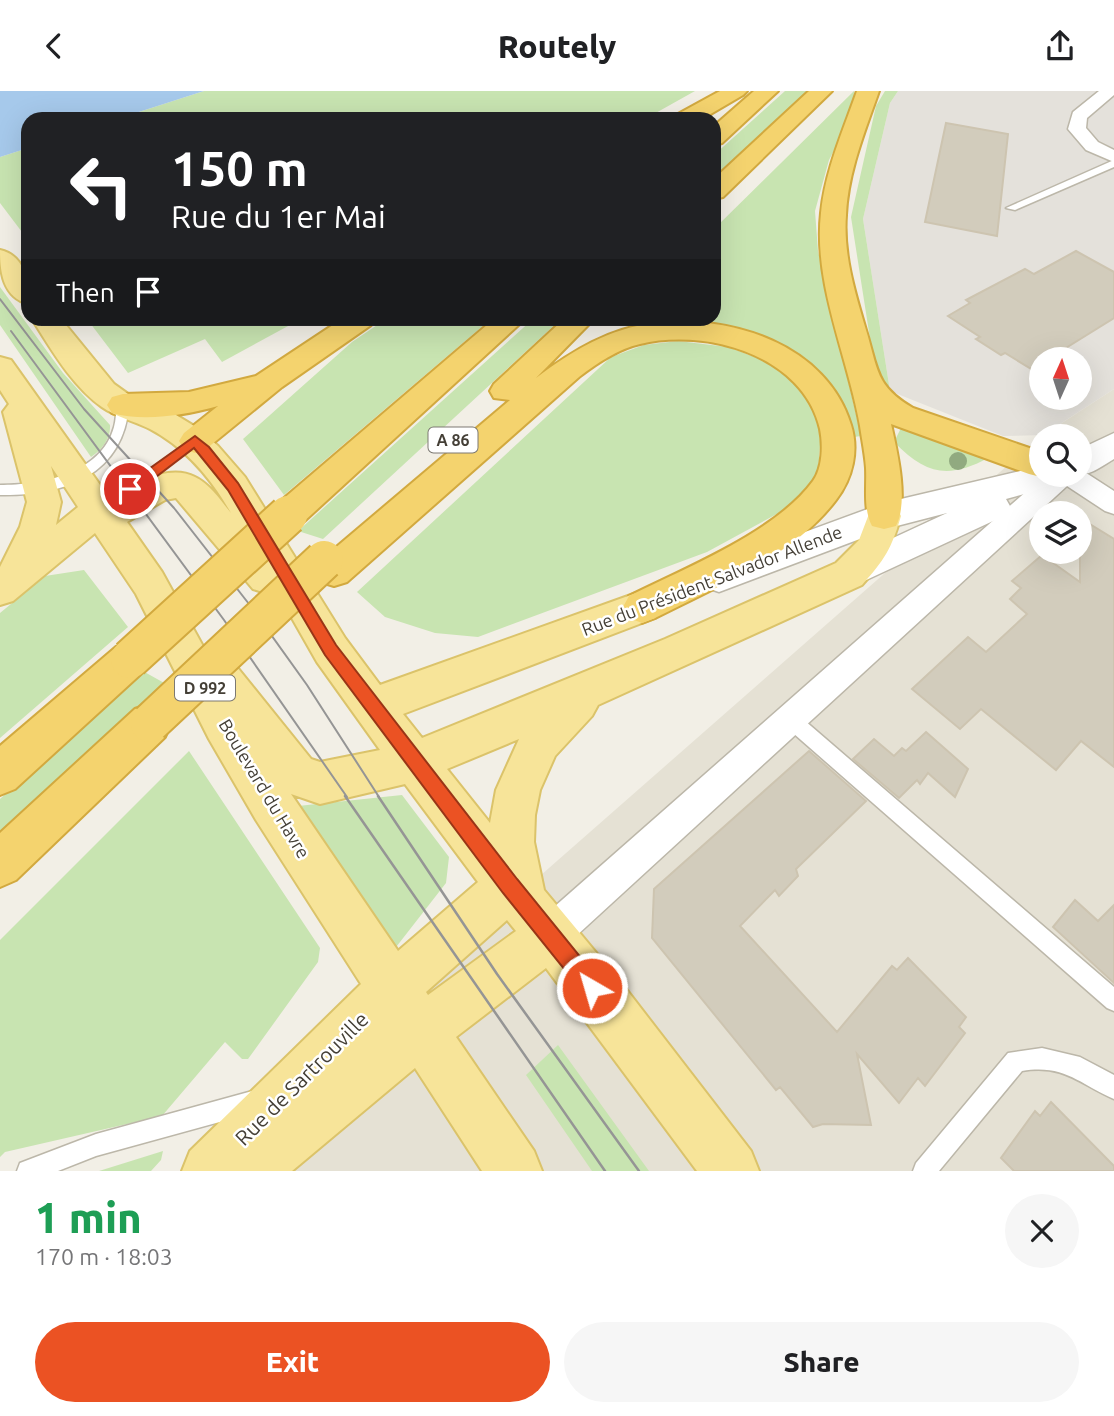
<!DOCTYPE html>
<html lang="en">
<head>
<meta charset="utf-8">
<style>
	:root { --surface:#fff; --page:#f6f6f6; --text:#202124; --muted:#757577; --accent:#eb5223 }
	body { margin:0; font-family:Ubuntu,sans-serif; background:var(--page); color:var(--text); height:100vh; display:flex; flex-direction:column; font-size:26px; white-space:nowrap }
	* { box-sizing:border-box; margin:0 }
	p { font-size:23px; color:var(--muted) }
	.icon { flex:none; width:38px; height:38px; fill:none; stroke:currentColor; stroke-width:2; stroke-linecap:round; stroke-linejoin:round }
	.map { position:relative; height:1080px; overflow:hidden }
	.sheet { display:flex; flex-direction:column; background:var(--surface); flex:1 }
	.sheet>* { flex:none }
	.top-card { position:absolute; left:21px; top:21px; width:700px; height:214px; border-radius:21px; box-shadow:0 7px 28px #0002; background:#202124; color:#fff; overflow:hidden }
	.needle { width:46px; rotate:3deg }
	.tools { position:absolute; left:1029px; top:256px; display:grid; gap:14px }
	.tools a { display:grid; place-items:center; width:63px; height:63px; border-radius:50%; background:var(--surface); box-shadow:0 7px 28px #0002; font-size:35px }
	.pin { position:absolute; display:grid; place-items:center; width:60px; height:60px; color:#fff; margin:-30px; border:4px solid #fff; border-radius:50%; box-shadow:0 2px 7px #0007 }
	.me { position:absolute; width:77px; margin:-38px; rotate:322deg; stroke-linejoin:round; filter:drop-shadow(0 0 5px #0008) }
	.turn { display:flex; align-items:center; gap:24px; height:147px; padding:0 35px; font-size:32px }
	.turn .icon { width:91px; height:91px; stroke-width:2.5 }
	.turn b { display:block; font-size:49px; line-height:60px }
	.then { display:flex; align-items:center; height:66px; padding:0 35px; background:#0003; gap:14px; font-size:26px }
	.round { display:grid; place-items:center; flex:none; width:74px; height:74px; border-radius:37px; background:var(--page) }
	.headline { display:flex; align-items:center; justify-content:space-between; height:119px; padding:0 35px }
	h1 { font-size:42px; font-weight:800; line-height:52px; color:#1e9e55 }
	.cta { display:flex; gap:14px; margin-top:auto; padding:14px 35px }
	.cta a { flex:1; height:80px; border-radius:42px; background:var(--accent); color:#fff; font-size:28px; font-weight:800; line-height:80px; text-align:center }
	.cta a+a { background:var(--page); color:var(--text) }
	header { display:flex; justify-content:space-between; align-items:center; height:91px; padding:0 35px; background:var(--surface); font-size:32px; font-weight:800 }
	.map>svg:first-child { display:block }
</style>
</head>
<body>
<header><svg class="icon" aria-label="back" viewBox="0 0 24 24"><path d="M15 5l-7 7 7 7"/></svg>Routely<svg class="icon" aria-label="share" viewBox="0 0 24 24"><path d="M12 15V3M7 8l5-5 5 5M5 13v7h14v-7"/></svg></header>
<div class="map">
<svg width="1114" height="1080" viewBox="0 0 1114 1080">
	<rect width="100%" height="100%" fill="#f2efe6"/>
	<!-- residential -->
	<path fill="#e5e1d4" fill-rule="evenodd" d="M1114 298V1080H204L1041 345V383H1080V345H1042ZM1041 422H1080V460H1041Z"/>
	<!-- industrial -->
	<path fill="#e4e1db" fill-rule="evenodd" d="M898 0H1114V298L1043 344 1003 345 890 300 863 128 890 12ZM1041 268H1080V306H1041Z"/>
	<!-- green -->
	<path fill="#c8e4b1" d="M204 0H695L645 28H117Z
		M785 0H808L714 86V64Z
		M854 0 856 10 852 25 829 69 815 120 818 160 861 345 854 346C849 333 845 317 838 306 798 245 732 238 666 228H714V138Z
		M885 0H898L890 12 863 128 890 300 876 286 851 126 876 15Z
		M28 57V149L0 112V66Z
		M0 196 63 282 110 334C111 347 102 359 91 366L0 234Z
		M87 228H301L222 271 205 248 128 282Z
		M386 228H491L284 404 243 348 352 251Z
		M533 228H561L323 448 298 440Z
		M678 250 728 256 768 271 809 303 821 341 818 383 788 417 707 461 478 546 435 542 385 526 357 501 611 266 644 254Z
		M901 337 988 367C949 388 926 384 894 351Z
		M84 479 128 536 0 647V522L45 485Z
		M141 579 166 593 0 746V708Z
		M189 660 320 857 318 871 248 968H242L225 951 162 1025 5 1061 0 1066V849Z
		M402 704 449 766 446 792 393 860 298 715Z
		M558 954 649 1080H592L526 984Z
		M163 1060 161 1069 151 1080H99Z"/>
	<!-- water -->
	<path fill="#a6c9eb" d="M0 0H204L117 28H28V57L0 66Z"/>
	<!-- building -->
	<path fill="#d2ccbc" stroke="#cdc4b0" stroke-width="2" d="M946 32 1008 43 997 145 925 131Z
		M1076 160 1114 181V227L1048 268H1041V284L1005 262 1001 264 976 248 980 246 948 225 970 212 966 209 1025 178 1034 183Z
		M1080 427 1114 448V676L1081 650 1056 679 981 618 960 638 912 598 968 546 986 561 1027 523 1010 508 1021 497 1012 490 1042 464 1080 491Z
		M926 641 968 678 955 706 928 682 920 693 917 689 899 707 853 668 874 648 894 665 902 657 906 660Z
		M809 660 866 710 796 778 798 785 779 805 775 799 740 835 837 941 892 875 897 879 908 867 966 926 959 936 965 942 925 995 918 987 899 1012 857 963 871 1034 823 1033 813 1036 780 996 776 999 652 847 654 798Z
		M1075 809 1098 830 1114 814V892L1053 836Z
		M1051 1011 1114 1075V1080H1014L1001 1067 1035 1020 1040 1025Z"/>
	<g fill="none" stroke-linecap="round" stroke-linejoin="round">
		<defs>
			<path id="service" d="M1114 69V76L1015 119 1006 117Z
				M123 310 129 314C123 385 64 405 0 404V394C41 394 101 383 114 336 116 329 116 321 117 314Z
				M791 621 797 623 1114 896V920L1107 917 785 635 783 629 785 623Z
				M1042 957 1080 966 1114 984V1008C1079 993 1065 973 1022 980L939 1080H913L916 1072 1008 962Z
				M256 999 264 1002 267 1010 264 1018 256 1021 96 1065 58 1080H17L20 1072 96 1043Z"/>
			<path id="minor" d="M1099 0H1114V4L1087 27 1086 37 1098 51 1114 59V71L1086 59 1068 38 1073 21Z
				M1080 378 1114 400V423L1105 420 1067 395 563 857 550 863 537 857 531 844 537 831 1046 383H1080Z"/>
			<path id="tertiary" d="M1114 342V368C1102 375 1089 386 1075 383H1080V358Z
				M1041 375V383H1074L1069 391 1006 408 1010 415 1006 424 849 497 837 493 831 483 837 473 947 422 889 437 719 501 707 497 701 487 707 477 884 412Z"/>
			<path id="primary" d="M0 159C26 165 28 191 28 213 3 206 0 181 0 159Z
				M32 228H61L114 293 128 303 176 324 199 338 218 355 245 386 345 547 380 594 642 500 655 505 661 516 655 527 403 623 422 647 665 548 836 472 859 449 872 415 884 412 896 415 901 425C891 459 885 468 862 494L598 614 592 625 555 665 540 699 535 724 534 751 544 799 623 894 751 1060 759 1080H697L546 877 456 946 534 1060 542 1080H482L415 977 292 1080H182L190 1060 361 893 256 729 209 648 136 503 95 442 13 510 0 514V476L20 436 27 411 3 321 9 313 0 299V266L11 269 105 401 116 404C137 391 170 373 195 386 210 393 221 410 231 422 211 387 186 357 150 338 134 330 116 326 102 316 72 295 51 258 32 228ZM51 375 78 416 56 434 61 411ZM176 407 253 498 266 502 276 499 317 571 380 659 320 671 311 668 232 570 218 565 210 568 162 481 127 431 165 409ZM519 648 496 699 490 732 447 678ZM405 693 478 791 398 860 291 703 320 713ZM507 829 516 840 428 904 426 901Z"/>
			<path id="motorway" d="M720 0H747L743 4 702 28H675L678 23Z
				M754 0H778L722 52 714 54V35Z
				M809 0H832L723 106 714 108V88Z
				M857 0H879C865 40 848 81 846 124 843 163 855 202 866 239 878 278 875 295 913 317L1041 361V383H1051L1041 386 1029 383 891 333C897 360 909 410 896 435L884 438 872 435C863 418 867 396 866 377 865 363 862 349 860 335 848 266 813 193 821 122 825 80 843 40 857 0Z
				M342 228H375L371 234 282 296 206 358 195 362 184 358 179 350 184 342 218 315C186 324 144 331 112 322L107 314 112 306 123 303 189 301 256 285Z
				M494 228H525L300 434 288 437 276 434 271 424 276 414Z
				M564 228H594L536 287C572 260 609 237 655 232 731 223 827 254 851 334 859 359 853 387 836 409 793 466 717 495 655 527L642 532 629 527 623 516 629 505C685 477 776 441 813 390 823 376 823 353 820 338 803 264 706 237 640 253 618 258 597 272 579 286L347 491 334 495 321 491 316 480 321 469 510 309 494 307 490 300 494 293Z
				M130 551 144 556 150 568 144 580 15 698 0 704V655L116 556Z
				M150 613 165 618 171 632 165 646 16 789 0 796V742L135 618Z"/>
		</defs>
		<!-- service casing -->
		<use href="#service" stroke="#bcb7a9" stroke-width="3"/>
		<!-- minor casing -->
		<use href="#minor" stroke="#bcb7a9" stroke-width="3"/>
		<!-- tertiary casing -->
		<use href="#tertiary" stroke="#bcb7a9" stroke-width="3"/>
		<!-- primary casing -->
		<use href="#primary" stroke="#dbc36a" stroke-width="4"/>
		<!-- motorway casing -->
		<use href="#motorway" stroke="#d2a93f" stroke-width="4"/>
		<!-- service -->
		<use href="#service" fill="#fff" fill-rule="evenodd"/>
		<!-- minor -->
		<use href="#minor" fill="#fff" fill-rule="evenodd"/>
		<!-- tertiary -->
		<use href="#tertiary" fill="#fff" fill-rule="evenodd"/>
		<!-- primary -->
		<use href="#primary" fill="#f7e499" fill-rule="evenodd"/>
		<!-- motorway -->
		<use href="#motorway" fill="#f4d36e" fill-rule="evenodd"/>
		<!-- tram-far1 -->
		<path stroke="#959595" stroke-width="2" d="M0 208 84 318 174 417 249 513 307 594 379 706
			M11 240 224 529 347 706"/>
		<!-- tram -->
		<path stroke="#959595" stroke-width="2.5" d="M345 705 605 1080
			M378 705 497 883 639 1080"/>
		<defs>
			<path id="motorway-bridge" d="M130 568 288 424
				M150 632 324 469"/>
		</defs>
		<!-- motorway-bridge casing -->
		<use href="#motorway-bridge" stroke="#d2a93f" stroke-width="42" stroke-linecap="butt"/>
		<!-- motorway-bridge -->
		<use href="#motorway-bridge" stroke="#f4d36e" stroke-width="38"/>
	</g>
	<!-- trees -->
	<circle fill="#91aa80" cx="958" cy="370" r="9"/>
	<!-- route -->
	<path fill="#eb5223" stroke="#993517" stroke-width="2" d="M195 345 209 356 238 392 336 554 517 788 599 889 602 897 599 904 592 907 585 904 503 802 325 564 228 399 194 357 135 402H125V395Z"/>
	<g text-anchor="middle" stroke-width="5" stroke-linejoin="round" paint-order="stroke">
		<!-- shield labels -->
		<g fill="#fff" stroke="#7c7972" stroke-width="2">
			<rect x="428.5" y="336.5" width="49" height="25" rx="5"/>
			<rect x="175" y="584.5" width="60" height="25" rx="5"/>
		</g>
		<g font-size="16" font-weight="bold" fill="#443f36">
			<text x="453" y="355">A 86</text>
			<text x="205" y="603">D 992</text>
		</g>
		<!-- street labels -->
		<g font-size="18" fill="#443f36" stroke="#fff">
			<text transform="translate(712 490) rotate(-21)" y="6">Rue du Président Salvador Allende</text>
			<text transform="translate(264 698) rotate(59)" y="6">Boulevard du Havre</text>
		</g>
		<!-- near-street labels -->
		<g font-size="21" fill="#443f36" stroke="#fff">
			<text transform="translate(302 988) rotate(-45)" y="7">Rue de Sartrouville</text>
		</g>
	</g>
</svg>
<div class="tools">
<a><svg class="needle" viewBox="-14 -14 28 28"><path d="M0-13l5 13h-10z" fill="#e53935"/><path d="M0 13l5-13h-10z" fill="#757577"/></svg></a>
<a><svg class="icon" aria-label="search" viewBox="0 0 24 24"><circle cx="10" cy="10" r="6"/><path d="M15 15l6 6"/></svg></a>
<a><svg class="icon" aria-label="layers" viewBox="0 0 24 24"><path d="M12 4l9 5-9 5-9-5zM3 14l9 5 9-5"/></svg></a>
</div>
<div class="pin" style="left:130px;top:398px;background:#d93025"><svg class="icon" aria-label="arrive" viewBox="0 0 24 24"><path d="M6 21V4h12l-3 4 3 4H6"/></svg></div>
<svg class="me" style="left:592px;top:897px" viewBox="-20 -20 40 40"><circle r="17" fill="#eb5223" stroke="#fff" stroke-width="3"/><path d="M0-11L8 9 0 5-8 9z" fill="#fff"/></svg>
<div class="top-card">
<div class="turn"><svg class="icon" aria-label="left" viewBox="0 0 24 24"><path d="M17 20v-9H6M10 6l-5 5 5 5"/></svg><div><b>150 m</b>Rue du 1er Mai</div></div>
<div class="then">Then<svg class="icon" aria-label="arrive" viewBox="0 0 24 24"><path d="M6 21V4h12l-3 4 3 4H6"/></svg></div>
</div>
</div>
<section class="sheet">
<div class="headline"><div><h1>1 min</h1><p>170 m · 18:03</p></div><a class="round"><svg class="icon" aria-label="close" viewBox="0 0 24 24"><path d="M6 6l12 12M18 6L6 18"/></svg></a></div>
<div class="cta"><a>Exit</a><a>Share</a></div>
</section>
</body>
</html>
